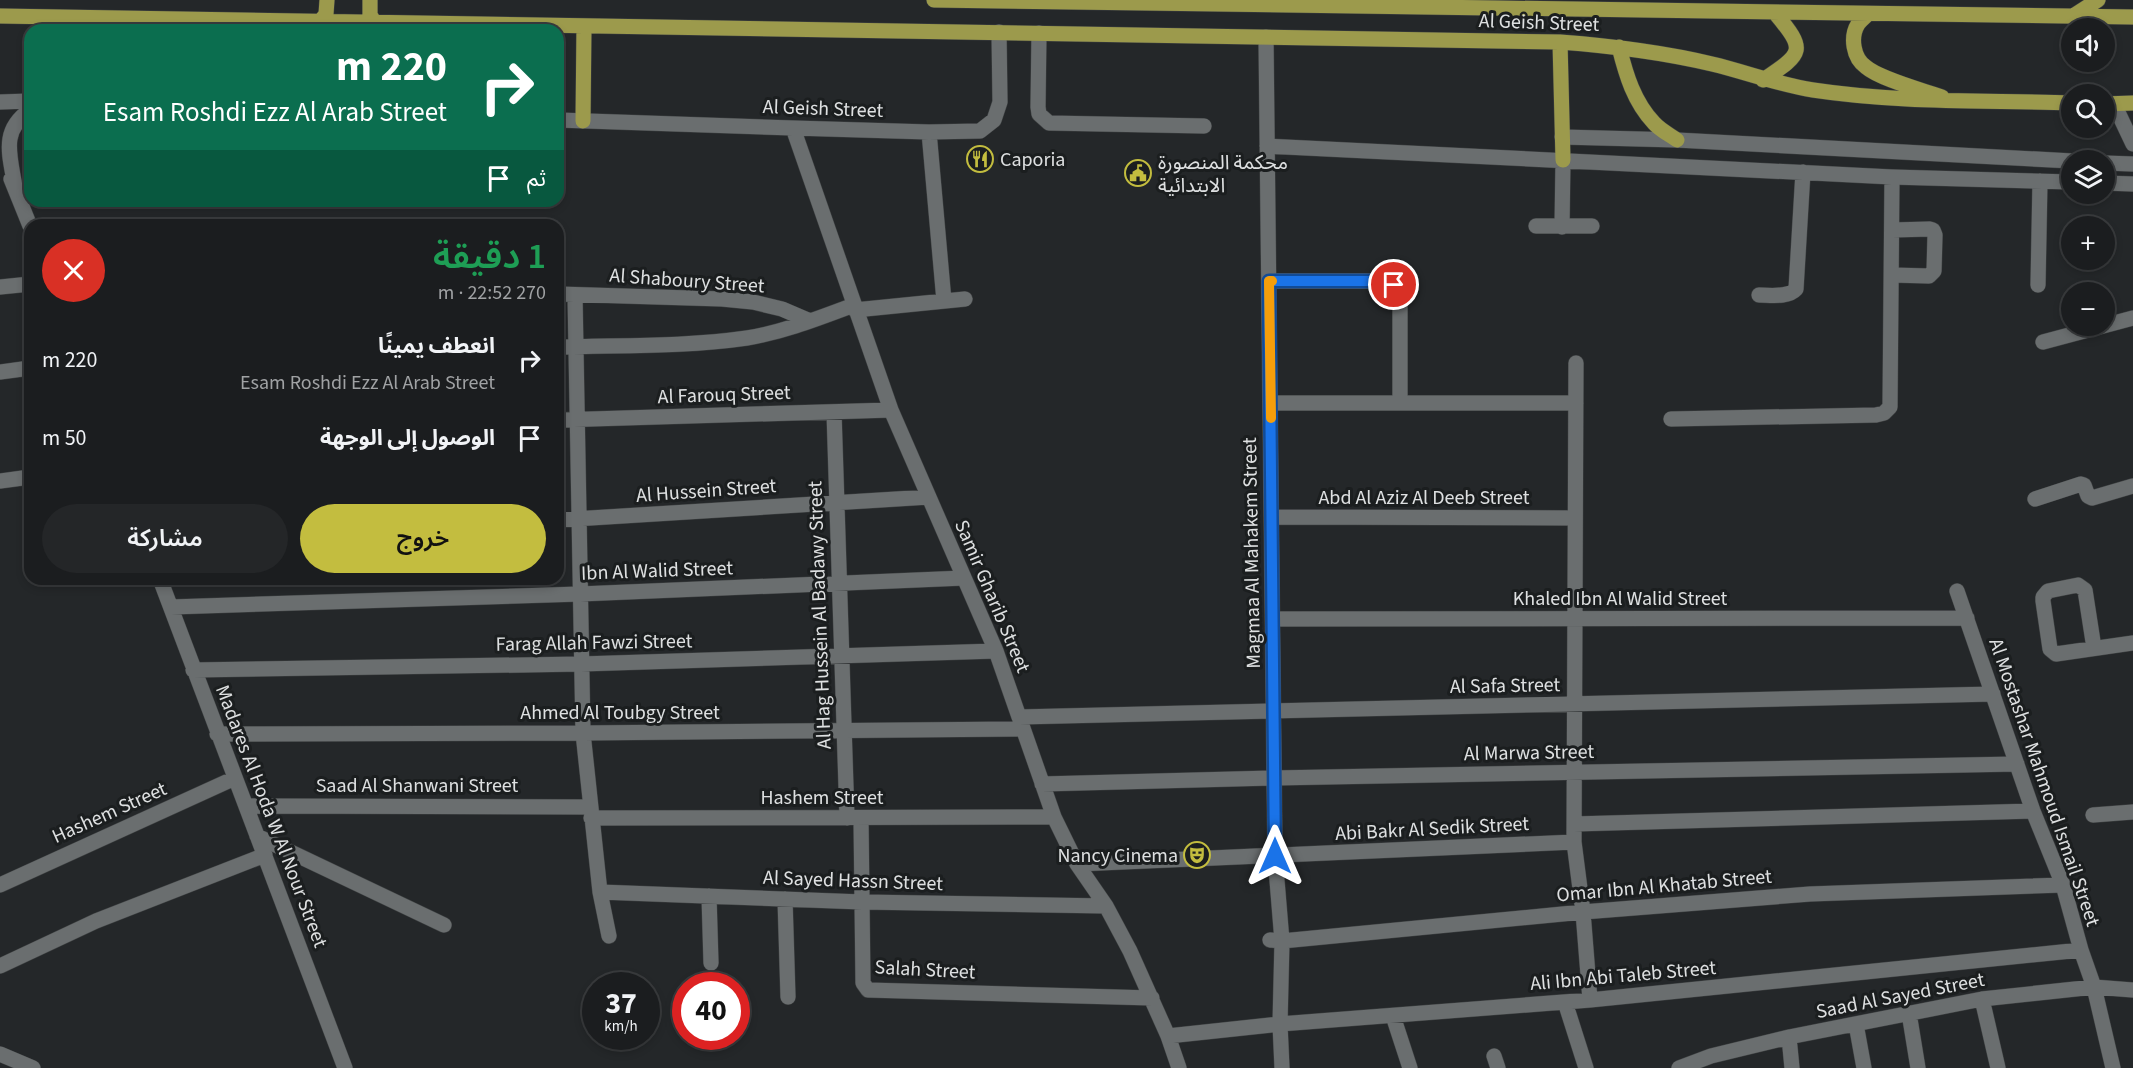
<!DOCTYPE html>
<html lang="ar">
<head>
<meta charset="utf-8">
<style>
	:root { --surface:#1b1d1f; --page:#242628; --text:#f1f3f6; --muted:#a0a2a4; --line:#393b3d; --accent:#c3bd3f }
	body { margin:0; font-family:"Source Sans 3","Noto Sans Arabic",sans-serif; background:var(--page); color:var(--text); direction:rtl; height:100vh; display:flex; flex-direction:column; font-size:22px; white-space:nowrap }
	* { box-sizing:border-box; margin:0 }
	p { font-size:20px; color:var(--muted) }
	.icon { flex:none; width:33px; height:33px; fill:none; stroke:currentColor; stroke-width:2; stroke-linecap:round; stroke-linejoin:round }
	.map { position:relative; flex:1; overflow:hidden; direction:ltr }
	.details { position:absolute; left:24px; top:219px; width:540px; height:366px; display:flex; flex-direction:column; background:var(--surface); border-radius:18px; box-shadow:0 3px 9px #0003,0 0 0 2px var(--line); direction:rtl }
	.details>* { flex:none }
	.top-card { position:absolute; left:24px; top:24px; width:540px; height:183px; border-radius:18px; box-shadow:0 3px 9px #0003,0 0 0 2px var(--line); direction:rtl; background:#0b6e4f; color:#fff; overflow:hidden }
	.tools { position:absolute; left:2061px; top:18px; display:grid; gap:12px }
	.tools a { display:grid; place-items:center; width:54px; height:54px; border-radius:50%; background:var(--surface); box-shadow:0 3px 9px #0003,0 0 0 2px var(--line); font-size:30px }
	.speed { position:absolute; left:582px; top:972px; display:flex; gap:12px; font-size:30px; font-weight:700; text-align:center }
	.speed>* { display:grid; place-content:center; width:78px; height:78px; border-radius:50%; background:var(--surface); box-shadow:0 3px 9px #0003,0 0 0 2px var(--line); line-height:1 }
	.speed small { font-size:15px; font-weight:400 }
	.speed .limit { border:9px solid #d22; background:#fff; color:#111 }
	.pin { position:absolute; display:grid; place-items:center; width:51px; height:51px; color:#fff; margin:-26px; border:3px solid #fff; border-radius:50%; box-shadow:0 2px 6px #0007 }
	.me { position:absolute; width:66px; margin:-33px; rotate:0deg; stroke-linejoin:round; filter:drop-shadow(0 0 4px #0008) }
	.turn { display:flex; align-items:center; gap:21px; height:126px; padding:0 18px; font-size:27px }
	.turn .icon { width:78px; height:78px; stroke-width:2.5 }
	.turn b { display:block; font-size:42px; line-height:51px }
	.then { display:flex; align-items:center; height:57px; padding:0 18px; background:#0003; gap:12px; font-size:22px }
	.round { display:grid; place-items:center; flex:none; width:63px; height:63px; border-radius:32px; background:var(--page) }
	.summary { display:flex; align-items:center; justify-content:space-between; height:102px; padding:0 18px }
	h1 { font-size:36px; font-weight:600; line-height:45px; color:#1e9e55 }
	.action { display:flex; gap:12px; margin-top:auto; padding:12px 18px }
	.action a { flex:1; height:69px; border-radius:36px; background:var(--accent); color:#111; font-size:24px; font-weight:600; line-height:69px; text-align:center }
	.action a+a { background:var(--page); color:var(--text) }
	ul { padding:0; list-style:none }
	li { display:flex; align-items:center; gap:18px; height:78px; padding:0 18px }
	li div { flex:1 }
	li b { display:block; font-size:22px }
	li em { font-style:normal }
	.map>svg:first-child { display:block }
</style>
</head>
<body>
<div class="map">
<svg width="2133" height="1068" viewBox="0 0 2133 1068">
	<rect width="100%" height="100%" fill="#242729"/>
	<g fill="none" stroke-linecap="round" stroke-linejoin="round">
		<defs>
			<path id="minor" d="M1039 33 1038 107 1039 114 1049 123 1204 126
				M1266 37 1275 856 1282 941 1280 1024 1282 1068
				M0 102 30 101
				M2114 104 2133 144
				M558 120 793 128 929 132 980 131 994 120 1000 102 999 32
				M793 128 891 410 996 651 1054 817 1077 864 1106 906 1130 951 1168 1036 1179 1068
				M929 132 944 301
				M1562 137 1677 140 2072 161
				M1267 146 1892 177 2072 182
				M2104 163 2133 164
				M11 179 30 226
				M2104 183 2133 184
				M15 187C10 155 0 131 30 110
				M1536 226H1592
				M1562 227 1563 160
				M1892 230 1930 229 1933 230 1935 235 1934 271 1929 276 1892 275
				M1269 281H1387C1396 286 1399 290 1400 299V403
				M2038 285 2040 181
				M0 287 30 284
				M558 294 722 299 753 302 782 309 810 321
				M575 295 583 733 600 892 609 936
				M1759 295C1770 295 1788 298 1796 289L1803 172
				M855 310 965 299
				M2043 342 2133 318
				M558 347C621 345 685 347 747 338 784 332 819 318 854 305
				M1576 363 1574 842 1583 912 1590 1000
				M0 372 30 368
				M1270 403H1576
				M834 412 847 818
				M1671 419 1876 415 1884 413 1890 407 1892 177
				M558 420 891 410
				M0 481 30 477
				M2035 499 2081 484 2084 485 2088 496 2092 498 2133 486
				M1272 517 1575 518
				M558 520 929 497
				M160 579 345 1068
				M1957 591 2033 811 2063 885 2081 950 2094 987 2113 1068
				M171 607 580 594 964 578
				M1273 619 1967 618
				M2094 648 2085 590 2078 585 2048 591 2043 597V601L2050 649 2056 654 2133 643
				M193 670 581 664 996 651
				M1019 717 1993 694
				M217 734 583 733 1023 729
				M1042 784 1274 778 2017 764
				M246 806 589 807
				M2093 815 2133 812
				M591 818 1054 817
				M861 818 863 983 868 990 1152 998
				M1574 824 2033 811
				M257 836 444 925
				M1077 864 1574 842
				M0 885 235 778
				M600 892 862 902 1106 906
				M709 896 711 963
				M785 899 788 997
				M1270 940 1282 941 1583 912 1810 894 2063 885
				M0 966 96 921 265 855
				M1982 999 1998 1068
				M1565 1002 1586 1068
				M1909 1013 1918 1068
				M1393 1016 1410 1068
				M1856 1024 1864 1068
				M1168 1036 1280 1024 1590 1000 2081 950
				M1789 1037 1792 1068
				M0 1054 33 1068
				M1494 1056 1498 1068
				M1679 1068 1711 1056 1789 1037 1982 999 2094 987 2133 990"/>
			<path id="major" d="M370 0V15L375 23
				M934 0 2133 17
				M1868 14C1865 17 1861 20 1858 24 1850 37 1853 58 1866 67 1880 79 1922 90 1942 97
				M0 16 1560 42C1612 46 1662 52 1712 64 1746 72 1779 85 1813 90 1899 103 1985 100 2072 103
				M2073 16 2098 0
				M320 22 326 14 327 0
				M1560 42 1563 160
				M1619 47C1626 75 1634 102 1654 123 1660 130 1670 135 1677 140
				M1763 80C1803 53 1807 51 1775 13
				M2104 104 2133 103
				M583 121 584 26"/>
		</defs>
		<!-- minor casing -->
		<use href="#minor" stroke="#3f4243" stroke-width="16"/>
		<!-- major casing -->
		<use href="#major" stroke="#3f4243" stroke-width="16"/>
		<!-- minor -->
		<use href="#minor" stroke="#6a6e6f" stroke-width="15"/>
		<!-- major -->
		<use href="#major" stroke="#9c9a4c" stroke-width="15"/>
	</g>
	<g fill="none" stroke-linecap="round" stroke-linejoin="round">
		<defs>
			<path id="route" d="M1275 856 1269 281H1387L1394 285"/>
		</defs>
		<!-- route casing -->
		<use href="#route" stroke="#114b97" stroke-width="15"/>
		<!-- route -->
		<use href="#route" stroke="#1a73e8" stroke-width="10"/>
		<!-- slow -->
		<path stroke="#f59e0b" stroke-width="10" d="M1271 418 1269 281H1272"/>
	</g>
	<!-- icons -->
	<defs>
		<symbol id="restaurant-ring" viewBox="-11 -11 22 22"><circle r="9.5" fill="#1b1e1f" stroke="#c3bd3f" stroke-width="1.5"/><path d="M-5-6h1v4h1v-4h1v4h1v-4h1v5L-1.5 .5V6h-2V.5L-5-1ZM5-6V6H3V1.5H1.5Q1.5-4 5-6Z" fill="#c3bd3f"/></symbol>
		<symbol id="civic-ring" viewBox="-11 -11 22 22"><circle r="9.5" fill="#1b1e1f" stroke="#c3bd3f" stroke-width="1.5"/><path d="M-.6-6.5H3V-4.5H.6V-3L4-1V1h2V6H-6V1h2V-1L-.6-3ZM-1.2 2.5V6h2.4V2.5Z" fill="#c3bd3f"/></symbol>
		<symbol id="theatre-ring" viewBox="-11 -11 22 22"><circle r="9.5" fill="#1b1e1f" stroke="#c3bd3f" stroke-width="1.5"/><path d="M-5-5.5Q0-4 5-5.5V0Q5 5 0 6Q-5 5-5 0ZM-3.3-2.5H-1v1.5H-3.3ZM1-2.5H3.3v1.5H1ZM-2.8 1Q0 5.5 2.8 1Z" fill="#c3bd3f"/></symbol>
	</defs>
	<g fill-rule="evenodd">
		<use href="#restaurant-ring" x="965" y="144" width="30" height="30"/>
		<use href="#civic-ring" x="1123" y="158" width="30" height="30"/>
		<use href="#theatre-ring" x="1182" y="840" width="30" height="30"/>
	</g>
	<g text-anchor="middle" stroke-width="6" stroke-linejoin="round" paint-order="stroke">
		<!-- street labels -->
		<g font-size="20" fill="#dee0e1" stroke="#1b1e1f">
			<text transform="translate(1539 22) rotate(2)" y="7">Al Geish Street</text>
			<text transform="translate(823 108) rotate(2)" y="7">Al Geish Street</text>
			<text transform="translate(687 280) rotate(4)" y="7">Al Shaboury Street</text>
			<text transform="translate(724 394) rotate(-2)" y="7">Al Farouq Street</text>
			<text transform="translate(706 490) rotate(-4)" y="7">Al Hussein Street</text>
			<text x="1424" y="504">Abd Al Aziz Al Deeb Street</text>
			<text transform="translate(1251 553) rotate(-91)" y="7">Magmaa Al Mahakem Street</text>
			<text transform="translate(657 570) rotate(-2)" y="7">Ibn Al Walid Street</text>
			<text transform="translate(993 596) rotate(67)" y="7">Samir Gharib Street</text>
			<text x="1620" y="605">Khaled Ibn Al Walid Street</text>
			<text transform="translate(819 615) rotate(-92)" y="7">Al Hag Hussein Al Badawy Street</text>
			<text transform="translate(594 642) rotate(-1)" y="7">Farag Allah Fawzi Street</text>
			<text transform="translate(1505 685) rotate(-1)" y="7">Al Safa Street</text>
			<text x="620" y="719">Ahmed Al Toubgy Street</text>
			<text transform="translate(1529 752) rotate(-1)" y="7">Al Marwa Street</text>
			<text transform="translate(2045 782) rotate(71)" y="7">Al Mostashar Mahmoud Ismail Street</text>
			<text x="417" y="792">Saad Al Shanwani Street</text>
			<text x="822" y="804">Hashem Street</text>
			<text transform="translate(109 812) rotate(-24)" y="7">Hashem Street</text>
			<text transform="translate(272 816) rotate(69)" y="7">Madares Al Hoda W Al Nour Street</text>
			<text transform="translate(1432 828) rotate(-3)" y="7">Abi Bakr Al Sedik Street</text>
			<text transform="translate(853 880) rotate(2)" y="7">Al Sayed Hassn Street</text>
			<text transform="translate(1664 885) rotate(-5)" y="7">Omar Ibn Al Khatab Street</text>
			<text transform="translate(925 969) rotate(3)" y="7">Salah Street</text>
			<text transform="translate(1623 975) rotate(-5)" y="7">Ali Ibn Abi Taleb Street</text>
			<text transform="translate(1900 995) rotate(-11)" y="7">Saad Al Sayed Street</text>
		</g>
		<!-- poi labels -->
		<g font-size="20" fill="#dee0e1" stroke="#1b1e1f" text-anchor="start">
			<text x="1000" y="166">Caporia</text>
			<text x="1158" y="169">محكمة المنصورة<tspan x="1158" dy="23">الابتدائية</tspan></text>
			<text x="1178" y="862" text-anchor="end">Nancy Cinema</text>
		</g>
	</g>
</svg>
<div class="tools">
<a><svg class="icon" aria-label="sound" viewBox="0 0 24 24"><path d="M4 9h4l5-4v14l-5-4H4zM17 9q2 3 0 6"/></svg></a>
<a><svg class="icon" aria-label="search" viewBox="0 0 24 24"><circle cx="10" cy="10" r="6"/><path d="M15 15l6 6"/></svg></a>
<a><svg class="icon" aria-label="layers" viewBox="0 0 24 24"><path d="M12 4l9 5-9 5-9-5zM3 14l9 5 9-5"/></svg></a>
<a>+</a>
<a>−</a>
</div>
<div class="speed"><div>37<small>km/h</small></div><div class="limit">40</div></div>
<div class="pin" style="left:1394px;top:285px;background:#d93025"><svg class="icon" aria-label="arrive" viewBox="0 0 24 24"><path d="M6 21V4h12l-3 4 3 4H6"/></svg></div>
<svg class="me" style="left:1275px;top:856px" viewBox="-20 -20 40 40"><path d="M0-17L14 15 0 8-14 15z" fill="#1a73e8" stroke="#fff" stroke-width="4"/></svg>
<div class="top-card">
<div class="turn"><svg class="icon" aria-label="right" viewBox="0 0 24 24"><path d="M7 20v-9h11M14 6l5 5-5 5"/></svg><div><b>220 m</b>Esam Roshdi Ezz Al Arab Street</div></div>
<div class="then">ثم<svg class="icon" aria-label="arrive" viewBox="0 0 24 24"><path d="M6 21V4h12l-3 4 3 4H6"/></svg></div>
</div>
<section class="details">
<div class="summary"><div><h1>1 دقيقة</h1><p>270 m · 22:52</p></div><a class="round" style="background:#d93025;color:#fff"><svg class="icon" aria-label="close" viewBox="0 0 24 24"><path d="M6 6l12 12M18 6L6 18"/></svg></a></div>
<ul>
<li><svg class="icon" aria-label="right" viewBox="0 0 24 24"><path d="M7 20v-9h11M14 6l5 5-5 5"/></svg><div><b>انعطف يمينًا</b><p>Esam Roshdi Ezz Al Arab Street</p></div><em>220 m</em></li>
<li><svg class="icon" aria-label="arrive" viewBox="0 0 24 24"><path d="M6 21V4h12l-3 4 3 4H6"/></svg><div><b>الوصول إلى الوجهة</b></div><em>50 m</em></li>
</ul>
<div class="action"><a>خروج</a><a>مشاركة</a></div>
</section>
</div>
</body>
</html>
